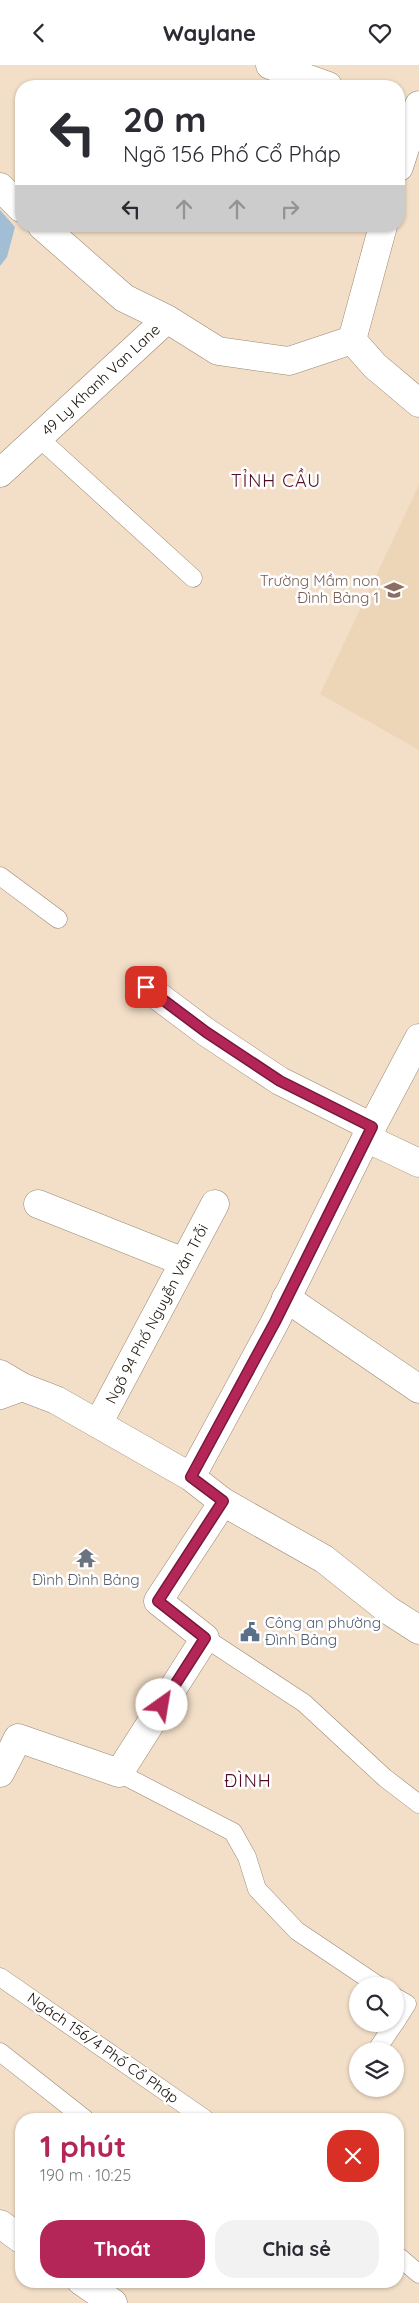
<!DOCTYPE html>
<html lang="vi">
<head>
<meta charset="utf-8">
<style>
	:root { --surface:#fff; --page:#f2f2f3; --text:#2b2b33; --muted:#7c7c81; --accent:#b52658 }
	body { margin:0; font-family:Quicksand,sans-serif; background:var(--page); color:var(--text); height:100vh; display:flex; flex-direction:column; font-size:19px; white-space:nowrap }
	* { box-sizing:border-box; margin:0 }
	p { font-size:16px; color:var(--muted) }
	.icon { flex:none; width:28px; height:28px; fill:none; stroke:currentColor; stroke-width:2; stroke-linecap:round; stroke-linejoin:round }
	.map { position:relative; flex:1; overflow:hidden }
	.sheet { position:absolute; left:15px; top:2048px; width:389px; height:175px; display:flex; flex-direction:column; background:var(--surface); border-radius:20px; box-shadow:0 1px 4px #0004 }
	.sheet>* { flex:none }
	.top-card { position:absolute; left:15px; top:15px; width:390px; height:152px; border-radius:20px; box-shadow:0 1px 4px #0004; background:#fff; color:var(--text); overflow:hidden }
	.controls { position:absolute; left:349px; top:1912px; display:grid; gap:10px }
	.controls a { display:grid; place-items:center; width:55px; height:55px; border-radius:50%; background:var(--surface); box-shadow:0 1px 4px #0004; font-size:25px }
	.pin { position:absolute; display:grid; place-items:center; width:42px; height:42px; color:#fff; margin:-21px; border-radius:10px; box-shadow:0 2px 8px #0006 }
	.me { position:absolute; width:55px; margin:-28px; rotate:32deg; stroke-linejoin:round; filter:drop-shadow(0 0 4px #0008) }
	.turn { display:flex; align-items:center; gap:18px; height:105px; padding:0 25px; font-size:22px }
	.turn .icon { width:65px; height:65px; stroke-width:2.5 }
	.turn b { display:block; font-size:35px; line-height:42px }
	.lanes { display:flex; align-items:center; height:48px; padding:0 25px; background:#0003; justify-content:center; gap:25px; direction:ltr }
	.lanes .off { opacity:.35 }
	.round { display:grid; place-items:center; flex:none; width:52px; height:52px; border-radius:20px; background:var(--page) }
	.head { display:flex; align-items:center; justify-content:space-between; height:85px; padding:0 25px }
	h1 { font-size:30px; font-weight:700; line-height:38px; color:var(--accent) }
	.action { display:flex; gap:10px; margin-top:auto; padding:10px 25px }
	.action a { flex:1; height:58px; border-radius:20px; background:var(--accent); color:#fff; font-size:20px; font-weight:700; line-height:58px; text-align:center }
	.action a+a { background:var(--page); color:var(--text) }
	header { display:flex; justify-content:space-between; align-items:center; height:65px; padding:0 25px; background:var(--surface); font-size:22px; font-weight:700 }
	.map>svg:first-child { display:block }
</style>
</head>
<body>
<header><svg class="icon" aria-label="back" viewBox="0 0 24 24"><path d="M15 5l-7 7 7 7"/></svg>Waylane<svg class="icon" aria-label="heart" viewBox="0 0 24 24"><path d="M12 20l-8-8c-3-5 5-10 8-4 3-6 11-1 8 4z"/></svg></header>
<div class="map">
<svg width="419" height="2238" viewBox="0 0 419 2238">
	<rect width="100%" height="100%" fill="#f3dfc8"/>
	<!-- built -->
	<path fill="#edd5b7" d="M419 420V685L320 629Z"/>
	<!-- water -->
	<path fill="#a1bed4" d="M0 145 15 162 7 192 0 201Z"/>
	<g fill="none" stroke-linecap="round" stroke-linejoin="round">
		<defs>
			<path id="service" d="M39 373 193 513
				M0 811 58 854
				M205 1573 304 1638 385 1713 419 1739
				M119 1708 233 1767 247 1792 257 1824 297 1866 379 1921
				M0 1912 205 2054
				M395 1932 407 1939 395 1958
				M376 1986 394 1959
				M0 1987 85 2054
				M398 2191 419 2209"/>
			<path id="minor" d="M270 0 328 21
				M0 122 21 143
				M42 161 124 233 167 254
				M0 408 167 254 218 286 289 296 352 275
				M146 922 206 967 280 1016 372 1062
				M366 1073 419 1098
				M38 1139 184 1197
				M286 1233 419 1324
				M0 1309 22 1322
				M98 1359 215 1139
				M0 1708 18 1673 119 1708 205 1573 158 1536 223 1437
				M0 2159 21 2174
				M81 2216 113 2238"/>
			<path id="secondary" d="M399 102 419 40
				M383 161 352 275 375 301 419 338
				M0 1330 22 1322 56 1335 191 1412 223 1437 324 1494 388 1545 419 1565
				M191 1412 275 1257 366 1073 419 973"/>
		</defs>
		<!-- service casing -->
		<use href="#service" stroke="#998772" stroke-width="19"/>
		<!-- minor casing -->
		<use href="#minor" stroke="#998772" stroke-width="29"/>
		<!-- secondary casing -->
		<use href="#secondary" stroke="#998772" stroke-width="29"/>
		<!-- service -->
		<use href="#service" stroke="#fff" stroke-width="18"/>
		<!-- minor -->
		<use href="#minor" stroke="#fff" stroke-width="28"/>
		<!-- secondary -->
		<use href="#secondary" stroke="#fff" stroke-width="28"/>
	</g>
	<g fill="none" stroke-linecap="round" stroke-linejoin="round">
		<defs>
			<path id="route" d="M146 922 206 967 280 1016 372 1062 275 1257 191 1412 223 1436 158 1536 205 1573 162 1640"/>
		</defs>
		<!-- route casing -->
		<use href="#route" stroke="#761939" stroke-width="12"/>
		<!-- route -->
		<use href="#route" stroke="#b52658" stroke-width="9"/>
	</g>
	<!-- icons -->
	<defs>
		<symbol id="school-bare" viewBox="-9 -9 18 18"><path d="M0-5L7-2L0 1L-7-2ZM-4 1L0 2.5L4 1V4Q0 6-4 4Z" fill="#8d6e63" stroke="#fff" stroke-width="2.5" paint-order="stroke"/></symbol>
		<symbol id="temple-bare" viewBox="-9 -9 18 18"><path d="M0-6L5-2H3V0L6.5 2.5H4V6H1.5V3h-3V6H-4V2.5H-6.5L-3 0V-2H-5Z" fill="#6b7280" stroke="#fff" stroke-width="2.5" paint-order="stroke"/></symbol>
		<symbol id="civic-bare" viewBox="-9 -9 18 18"><path d="M-.6-6.5H3V-4.5H.6V-3L4-1V1h2V6H-6V1h2V-1L-.6-3ZM-1.2 2.5V6h2.4V2.5Z" fill="#5c6f8a" stroke="#fff" stroke-width="2.5" paint-order="stroke"/></symbol>
	</defs>
	<g fill-rule="evenodd">
		<use href="#school-bare" x="380" y="511" width="28" height="28"/>
		<use href="#temple-bare" x="72" y="1479" width="28" height="28"/>
		<use href="#civic-bare" x="236" y="1553" width="28" height="28"/>
	</g>
	<g text-anchor="middle" stroke-width="5" stroke-linejoin="round" paint-order="stroke">
		<!-- street labels -->
		<g font-size="15" fill="#150f07" stroke="#fff">
			<text transform="translate(101 315) rotate(-43)" y="5">49 Ly Khanh Van Lane</text>
			<text transform="translate(157 1249) rotate(-62)" y="5">Ngõ 94 Phố Nguyễn Văn Trỗi</text>
			<text transform="translate(103 1983) rotate(35)" y="5">Ngách 156/4 Phố Cổ Pháp</text>
		</g>
		<!-- education labels -->
		<g font-size="15" fill="#785e54" stroke="#fff" text-anchor="end">
			<text x="379" y="521">Trường Mầm non<tspan x="379" dy="17">Đình Bảng 1</tspan></text>
		</g>
		<!-- worship labels -->
		<g font-size="15" fill="#5b616d" stroke="#fff">
			<text x="86" y="1520">Đình Đình Bảng</text>
		</g>
		<!-- service labels -->
		<g font-size="15" fill="#4e5e75" stroke="#fff" text-anchor="start">
			<text x="265" y="1563">Công an phường<tspan x="265" dy="17">Đình Bảng</tspan></text>
		</g>
		<!-- quarter labels -->
		<g font-size="18" letter-spacing="1" fill="#500c24" stroke="#fff">
			<text x="276" y="422">TỈNH CẦU</text>
			<text x="248" y="1722">ĐÌNH</text>
		</g>
	</g>
</svg>
<div class="controls">
<a><svg class="icon" aria-label="search" viewBox="0 0 24 24"><circle cx="10" cy="10" r="6"/><path d="M15 15l6 6"/></svg></a>
<a><svg class="icon" aria-label="layers" viewBox="0 0 24 24"><path d="M12 4l9 5-9 5-9-5zM3 14l9 5 9-5"/></svg></a>
</div>
<div class="pin" style="left:146px;top:922px;background:#d93025"><svg class="icon" aria-label="arrive" viewBox="0 0 24 24"><path d="M6 21V4h12l-3 4 3 4H6"/></svg></div>
<svg class="me" style="left:162px;top:1640px" viewBox="-20 -20 40 40"><circle r="19" fill="#fff"/><path d="M0-13L10 11 0 6-10 11z" fill="#b52658"/></svg>
<div class="top-card">
<div class="turn"><svg class="icon" aria-label="left" viewBox="0 0 24 24"><path d="M17 20v-9H6M10 6l-5 5 5 5"/></svg><div><b>20 m</b>Ngõ 156 Phố Cổ Pháp</div></div>
<div class="lanes"><svg class="icon" aria-label="left" viewBox="0 0 24 24"><path d="M17 20v-9H6M10 6l-5 5 5 5"/></svg><svg class="icon off" aria-label="ahead" viewBox="0 0 24 24"><path d="M12 20V5M6 11l6-6 6 6"/></svg><svg class="icon off" aria-label="ahead" viewBox="0 0 24 24"><path d="M12 20V5M6 11l6-6 6 6"/></svg><svg class="icon off" aria-label="right" viewBox="0 0 24 24"><path d="M7 20v-9h11M14 6l5 5-5 5"/></svg></div>
</div>
<section class="sheet">
<div class="head"><div><h1>1 phút</h1><p>190 m · 10:25</p></div><a class="round" style="background:#d93025;color:#fff"><svg class="icon" aria-label="close" viewBox="0 0 24 24"><path d="M6 6l12 12M18 6L6 18"/></svg></a></div>
<div class="action"><a>Thoát</a><a>Chia sẻ</a></div>
</section>
</div>
</body>
</html>
